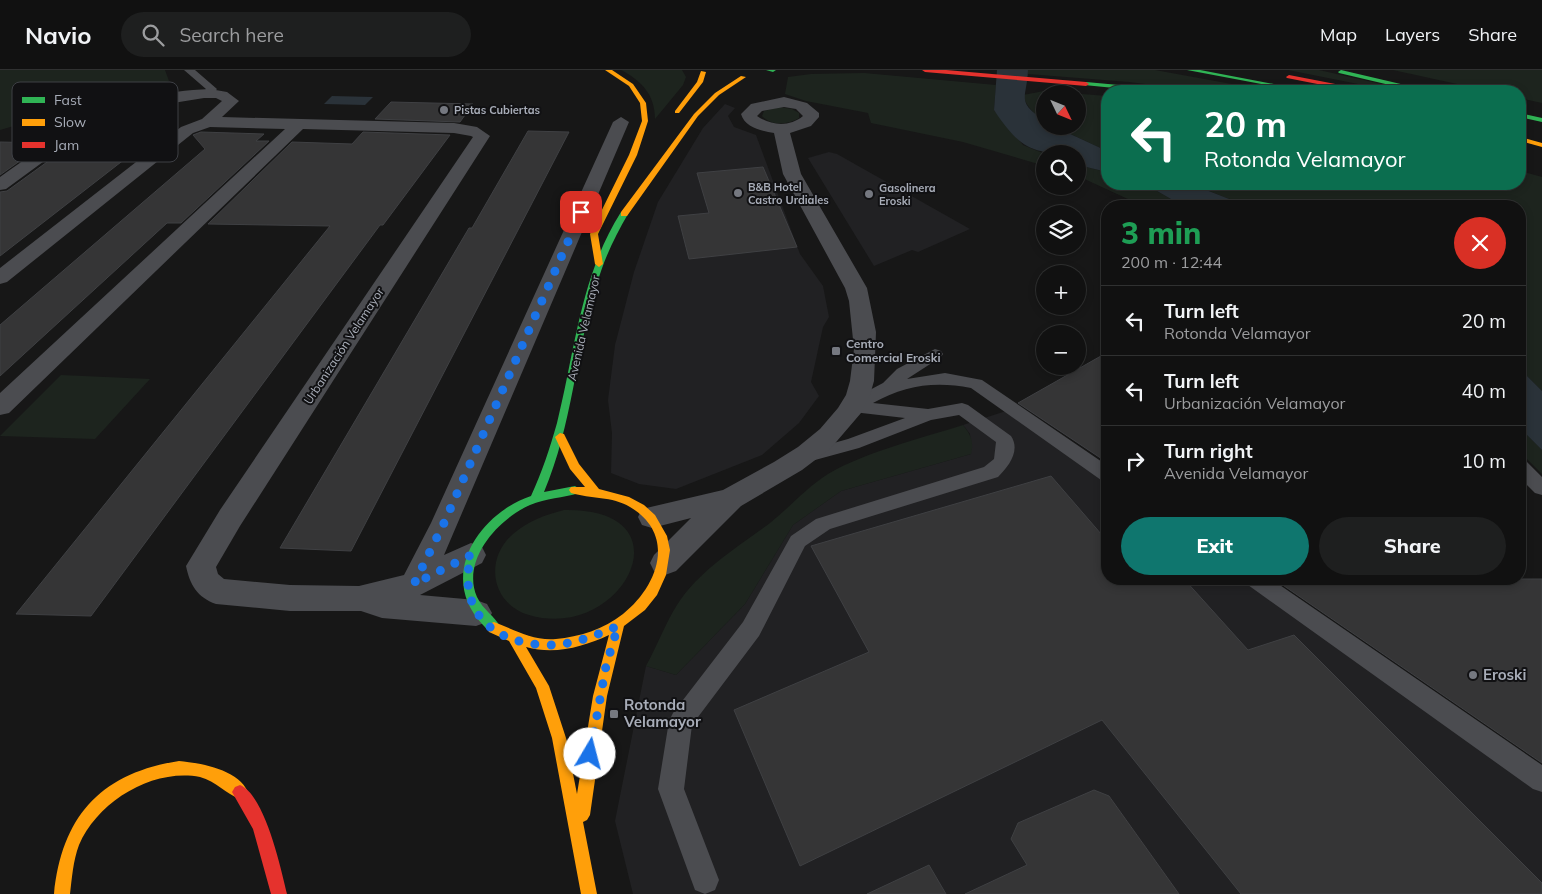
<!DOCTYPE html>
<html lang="en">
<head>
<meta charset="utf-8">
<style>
	:root { --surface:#111; --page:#1e1f1f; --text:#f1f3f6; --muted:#9c9d9f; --line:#303131; --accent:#0f766e }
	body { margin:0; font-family:Mulish,sans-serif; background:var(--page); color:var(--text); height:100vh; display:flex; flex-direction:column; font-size:19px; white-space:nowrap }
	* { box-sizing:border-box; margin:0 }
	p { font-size:16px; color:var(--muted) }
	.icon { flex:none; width:28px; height:28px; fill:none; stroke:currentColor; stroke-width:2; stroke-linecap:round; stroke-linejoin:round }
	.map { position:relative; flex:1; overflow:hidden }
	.panel { position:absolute; left:1101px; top:130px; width:425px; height:385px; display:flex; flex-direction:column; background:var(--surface); border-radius:20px; box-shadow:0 2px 8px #0003,0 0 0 1px var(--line) }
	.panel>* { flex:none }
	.hud { position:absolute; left:1101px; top:15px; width:425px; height:105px; border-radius:20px; box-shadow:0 2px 8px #0003,0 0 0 1px var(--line); background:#0b6e4f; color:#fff; overflow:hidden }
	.needle { width:32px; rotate:133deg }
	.controls { position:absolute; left:1036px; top:15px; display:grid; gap:10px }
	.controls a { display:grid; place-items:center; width:50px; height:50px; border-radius:50%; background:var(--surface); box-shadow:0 2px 8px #0003,0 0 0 1px var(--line); font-size:25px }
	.pin { position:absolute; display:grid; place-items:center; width:42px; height:42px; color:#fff; margin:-21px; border-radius:10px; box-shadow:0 2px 8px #0006 }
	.me { position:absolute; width:55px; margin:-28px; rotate:8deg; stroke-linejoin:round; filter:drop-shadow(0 0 4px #0008) }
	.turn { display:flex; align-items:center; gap:18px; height:105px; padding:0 20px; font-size:22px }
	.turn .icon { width:65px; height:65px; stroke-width:2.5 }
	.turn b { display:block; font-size:35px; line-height:42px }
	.round { display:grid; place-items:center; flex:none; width:52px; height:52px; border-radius:26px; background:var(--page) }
	.summary { display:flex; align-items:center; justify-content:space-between; height:85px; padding:0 20px }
	h1 { font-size:30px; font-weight:800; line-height:38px; color:#1e9e55 }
	.button { display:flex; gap:10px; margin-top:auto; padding:10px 20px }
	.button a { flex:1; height:58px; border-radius:30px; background:var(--accent); color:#fff; font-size:20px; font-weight:800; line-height:58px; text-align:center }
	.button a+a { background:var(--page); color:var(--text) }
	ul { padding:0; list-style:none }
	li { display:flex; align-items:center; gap:15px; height:70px; padding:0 20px; border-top:1px solid var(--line) }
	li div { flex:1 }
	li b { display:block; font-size:19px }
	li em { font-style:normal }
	header { display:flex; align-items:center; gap:30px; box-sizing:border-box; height:70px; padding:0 25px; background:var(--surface); border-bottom:1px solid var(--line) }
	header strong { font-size:24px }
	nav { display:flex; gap:28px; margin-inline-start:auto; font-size:18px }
	.search { width:350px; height:45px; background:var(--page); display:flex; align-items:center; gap:12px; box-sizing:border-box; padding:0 18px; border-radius:28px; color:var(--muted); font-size:19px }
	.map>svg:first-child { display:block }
</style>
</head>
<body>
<header>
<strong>Navio</strong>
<div class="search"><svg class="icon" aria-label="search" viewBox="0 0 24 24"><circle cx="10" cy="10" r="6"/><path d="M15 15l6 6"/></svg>Search here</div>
<nav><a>Map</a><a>Layers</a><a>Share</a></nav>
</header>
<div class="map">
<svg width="1542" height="824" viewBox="0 0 1542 824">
	<rect width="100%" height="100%" fill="#171717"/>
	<!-- built -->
	<path fill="#212123" d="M725 34 735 38 728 46 734 57 756 65 800 184 823 216 829 247 823 257 811 312 819 326 799 353 762 385 676 419 639 414 611 403 612 363 608 330 615 275 634 202 658 132 703 58Z
		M829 82 837 84 970 159 918 182 912 180 874 196 808 88Z
		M1006 341 1107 413 1108 509H1242L1542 721V824H633L615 751 646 596 676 605 745 534 793 455 841 421 971 384 970 364 963 355Z"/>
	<!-- green -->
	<path fill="#1d241e" d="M0 0H165L169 11 0 60Z
		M621 0H682L686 7 683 15 655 49C655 25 642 11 621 0Z
		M1028 0H1155L1270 21H1201L1129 12 1028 4Z
		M1288 0H1319L1412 21H1393Z
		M1393 0H1542V33L1520 28V21H1489Z
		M864 3 996 15 994 40 1023 75 1045 84V96L963 72 871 53 868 43 806 31 785 24 788 7 811 4Z
		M1044 21 1107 26V81L1053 56H1078V24H1045V51C1034 44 1027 38 1023 25Z
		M779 37 792 39 799 43V48C788 55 771 56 762 46L764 41Z
		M1078 95 1107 102 1108 114H1145L1183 136H1143L1078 106Z
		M1520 101 1542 107V321L1520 299V136H1247L1191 114H1520Z
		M61 305 150 309 95 369 0 366Z
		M963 355C971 365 974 372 971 384L841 421 793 455 745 534 676 605 646 596C657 576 665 554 677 535 698 501 739 476 770 453 790 437 806 418 828 404 865 382 922 368 963 355Z
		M1520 358 1542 380V404L1520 382Z
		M564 440C692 437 623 573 529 545 491 534 484 489 513 464 528 451 545 445 564 440Z"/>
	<!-- water -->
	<path fill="#2a3239" d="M997 0H1028C1027 29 1015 31 1045 51V56H1053L1107 81V102L1078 95V84C1032 84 1020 79 994 40Z
		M332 26 373 27 365 35 324 34Z
		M1145 114H1191L1247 136H1183Z
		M1520 299 1542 321V380L1520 358Z"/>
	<!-- building -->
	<path fill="#353536" stroke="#3f4043" d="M391 32 473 34 460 52 375 49Z
		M121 60 161 61 0 186V122L7 121 72 74 100 75Z
		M528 61 569 62 351 481 280 478 469 158H472Z
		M201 62 264 64 256 71H269L181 153H167L0 306V255L205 79 193 65Z
		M363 62 450 65 383 155H380L91 546 16 544 330 156 208 154 292 72 352 74Z
		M0 72 45 73 0 105Z
		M763 97 797 177 689 189 678 146 709 143 697 103Z
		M1108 282V393L1018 333Z
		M1051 406 1108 472V509H1184L1248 580 1294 565 1542 813V824H1241L1102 650 800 796 734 640 869 582 811 476Z
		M1274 509H1542V693Z
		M1094 720 1109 726 1179 824H965L1027 795 1011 769 1018 753Z
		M929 795 946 824H867Z"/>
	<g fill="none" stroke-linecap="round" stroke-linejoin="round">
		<!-- lane -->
		<path fill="#4b4c50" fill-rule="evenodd" d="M184 0H195L217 19 212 25H204L203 23 206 19Z
			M935 279 941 281 943 284 941 287 907 309 945 303 982 310 1108 396V411L1101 410 971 318C935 311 905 315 873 333L928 339 962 333 968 335 1011 366C1021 381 1008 397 998 407L830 459 805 476 759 566 692 655 684 719 719 810 715 820 705 824 695 820 658 719 669 651 673 643 743 552 791 466 816 449 984 397 994 389 996 372 959 345 931 350 859 378 804 393 798 391 795 387 798 383 848 369 905 348 853 342 847 340 844 336 847 332 883 313 897 299Z
			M1520 390 1527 392 1542 407V425L1535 423 1520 408Z
			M1245 509H1271L1542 695V722L1533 719 1248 515Z"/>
		<!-- street -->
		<path fill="#4b4c50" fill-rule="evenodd" d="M210 19 227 22 239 31 222 47 454 53 477 57 490 66 240 456 216 497 218 504 224 509 290 515 359 516 404 505 431 453 613 52 621 47 629 52 444 485 471 473 482 477 486 485 482 493 420 525 476 530 487 534 492 543 487 552 476 556 382 548 361 541H290L216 534C197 527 190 515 186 496L220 440 473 67 471 66 454 63 303 59 9 343 0 345V323L285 59 210 57 193 63 7 212 0 214V198L181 57 202 49 222 31 216 28H204L142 38 107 51 62 78 6 119 0 120V107C74 55 116 23 210 19Z
			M784 27 807 33 819 43V47L811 56 790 63 801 104 867 218 876 262 874 311 870 325 861 343 831 378 802 400 741 436 676 501 665 505 654 501 650 493 654 485 691 448 652 458 642 455 638 447 642 439 723 420 774 392 798 377 820 359 838 338 846 325 850 311 854 279 849 231 845 218 783 104 774 63C762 61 745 58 741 44L751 34ZM784 37 796 39 803 46C790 57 771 56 757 46L762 41Z"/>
		<!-- fast -->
		<path fill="#30b455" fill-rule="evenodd" d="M766 0H776L773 2Z
			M1187 0H1200L1310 21H1298Z
			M1341 0 1422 19 1425 21H1415L1339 3 1338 2Z
			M1086 12 1163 19 1166 21H1145L1084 15V13Z
			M1520 43 1542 48V52L1520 47Z
			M621 142 628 144C615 166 604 189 597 214 575 283 573 354 544 422L575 416 581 420 579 423C563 428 546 428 530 435 498 449 461 490 477 527 483 540 495 546 501 558L499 562C491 565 488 560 483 555 437 507 478 444 531 426 542 402 550 378 557 353 575 281 580 207 621 142Z"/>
		<!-- slow -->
		<path fill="#ff9f0a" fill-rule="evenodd" d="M605 0H612L633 14 646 33 648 51 637 85 598 164 603 194 599 197 595 194 590 164 629 85 642 51 640 33 629 16Z
			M701 1 706 2 703 12 679 43H675V41L697 12Z
			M741 6 746 7 719 25 698 46 627 146H621V142L694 44 715 23Z
			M1520 67 1542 73V77L1520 71Z
			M560 363 564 364 579 394 599 419 629 427 644 435 655 445 667 466 670 480 666 505 657 525 645 540 624 556 607 626 590 745 587 750 583 752 597 824H581L552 668 536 618 509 571 489 562 487 558 489 554 494 552C515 560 533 571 556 569 579 567 604 559 623 544 658 516 677 465 630 437 612 426 591 429 571 423L569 420 571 417H585L570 399 555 367ZM609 565 593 626 577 724 566 668 549 616 526 577C555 585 583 577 609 565Z
			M179 691C200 693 238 699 248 722L245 727 240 729C226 724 216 711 200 707 153 698 98 731 79 775 73 791 72 808 70 824H54C62 746 101 703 179 691Z"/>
		<!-- jam -->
		<path fill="#e5322d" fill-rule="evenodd" d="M922 0H946L1086 12 1089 14 1086 16 925 2Z
			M1289 5 1361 19 1364 21H1353L1287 8 1286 7Z
			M240 715C265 725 281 799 287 824H271L253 759 232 722 235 717Z"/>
	</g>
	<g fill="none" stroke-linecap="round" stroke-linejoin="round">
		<!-- route -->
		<path stroke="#1a73e8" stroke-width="9" stroke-dasharray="0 16.2" d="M581 142 444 453 414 514 471 485C457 542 493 574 548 575 573 575 596 565 618 556L606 596 590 684"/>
	</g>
	<!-- markers -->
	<g fill="#757880" stroke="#111113" stroke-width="2">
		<circle cx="444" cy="40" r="5"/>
		<circle cx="738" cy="123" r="5"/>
		<circle cx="869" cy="124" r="5"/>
		<rect x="831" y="276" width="10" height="10" rx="2.5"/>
		<circle cx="1473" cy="605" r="5"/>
		<rect x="609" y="639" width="10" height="10" rx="2.5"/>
	</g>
	<g text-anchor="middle" stroke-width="4" stroke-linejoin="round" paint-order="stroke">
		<!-- far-poi labels -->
		<g font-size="11" font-weight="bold" fill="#a8adb8" stroke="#111113" text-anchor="start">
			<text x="454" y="44">Pistas Cubiertas</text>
			<text x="748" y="121">B&amp;B Hotel<tspan x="748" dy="13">Castro Urdiales</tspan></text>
			<text x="879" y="122">Gasolinera<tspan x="879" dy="13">Eroski</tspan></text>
		</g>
		<!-- street labels -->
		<g font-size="12" fill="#a8adb8" stroke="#111113">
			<text transform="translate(584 258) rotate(-77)" y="4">Avenida Velamayor</text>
			<text transform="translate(344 276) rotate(-57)" y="4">Urbanización Velamayor</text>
		</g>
		<!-- poi labels -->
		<g font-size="12" font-weight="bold" fill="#a8adb8" stroke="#111113" text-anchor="start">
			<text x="846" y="278">Centro<tspan x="846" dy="14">Comercial Eroski</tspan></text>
		</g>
		<!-- near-poi labels -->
		<g font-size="15" font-weight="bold" fill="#a8adb8" stroke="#111113" text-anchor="start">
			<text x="1483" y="610">Eroski</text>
			<text x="624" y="640">Rotonda<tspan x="624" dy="17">Velamayor</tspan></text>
		</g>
	</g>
	<!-- legend -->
	<rect x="12" y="12" width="166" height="80" rx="8" fill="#111113" stroke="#3e4045" stroke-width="1"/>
	<rect x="22" y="27" width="23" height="6" fill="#30b455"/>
	<rect x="22" y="49" width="23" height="7" fill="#ff9f0a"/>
	<rect x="22" y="72" width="23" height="6" fill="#e5322d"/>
	<g font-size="14" fill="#a8adb8">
		<text x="54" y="35">Fast</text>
		<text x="54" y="57">Slow</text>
		<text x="54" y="80">Jam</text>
	</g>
</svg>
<div class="controls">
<a><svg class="needle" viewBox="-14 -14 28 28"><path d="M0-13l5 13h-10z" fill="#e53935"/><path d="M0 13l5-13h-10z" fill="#9c9d9f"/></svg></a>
<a><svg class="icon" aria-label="search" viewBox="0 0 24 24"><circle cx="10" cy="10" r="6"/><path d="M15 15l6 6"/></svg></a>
<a><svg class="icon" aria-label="layers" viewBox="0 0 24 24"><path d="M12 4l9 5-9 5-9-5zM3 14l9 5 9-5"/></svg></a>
<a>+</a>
<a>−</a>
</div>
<div class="pin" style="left:581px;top:142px;background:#d93025"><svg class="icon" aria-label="arrive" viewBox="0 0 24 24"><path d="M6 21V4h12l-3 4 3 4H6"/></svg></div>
<svg class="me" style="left:590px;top:684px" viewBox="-20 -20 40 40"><circle r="19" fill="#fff"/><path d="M0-13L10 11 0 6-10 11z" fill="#1a73e8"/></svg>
<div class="hud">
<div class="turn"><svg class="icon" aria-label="left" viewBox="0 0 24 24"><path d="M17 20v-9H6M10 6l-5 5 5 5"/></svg><div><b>20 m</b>Rotonda Velamayor</div></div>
</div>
<section class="panel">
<div class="summary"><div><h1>3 min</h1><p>200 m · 12:44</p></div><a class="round" style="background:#d93025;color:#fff"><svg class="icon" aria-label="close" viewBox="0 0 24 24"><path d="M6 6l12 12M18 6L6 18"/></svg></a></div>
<ul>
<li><svg class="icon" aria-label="left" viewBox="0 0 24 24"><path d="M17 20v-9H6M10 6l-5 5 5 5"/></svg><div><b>Turn left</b><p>Rotonda Velamayor</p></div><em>20 m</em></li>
<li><svg class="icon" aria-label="left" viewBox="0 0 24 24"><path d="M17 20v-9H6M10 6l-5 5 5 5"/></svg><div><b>Turn left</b><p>Urbanización Velamayor</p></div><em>40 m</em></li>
<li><svg class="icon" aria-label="right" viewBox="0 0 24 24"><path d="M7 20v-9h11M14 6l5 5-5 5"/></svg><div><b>Turn right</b><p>Avenida Velamayor</p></div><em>10 m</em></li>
</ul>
<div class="button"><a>Exit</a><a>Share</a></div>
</section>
</div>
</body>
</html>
